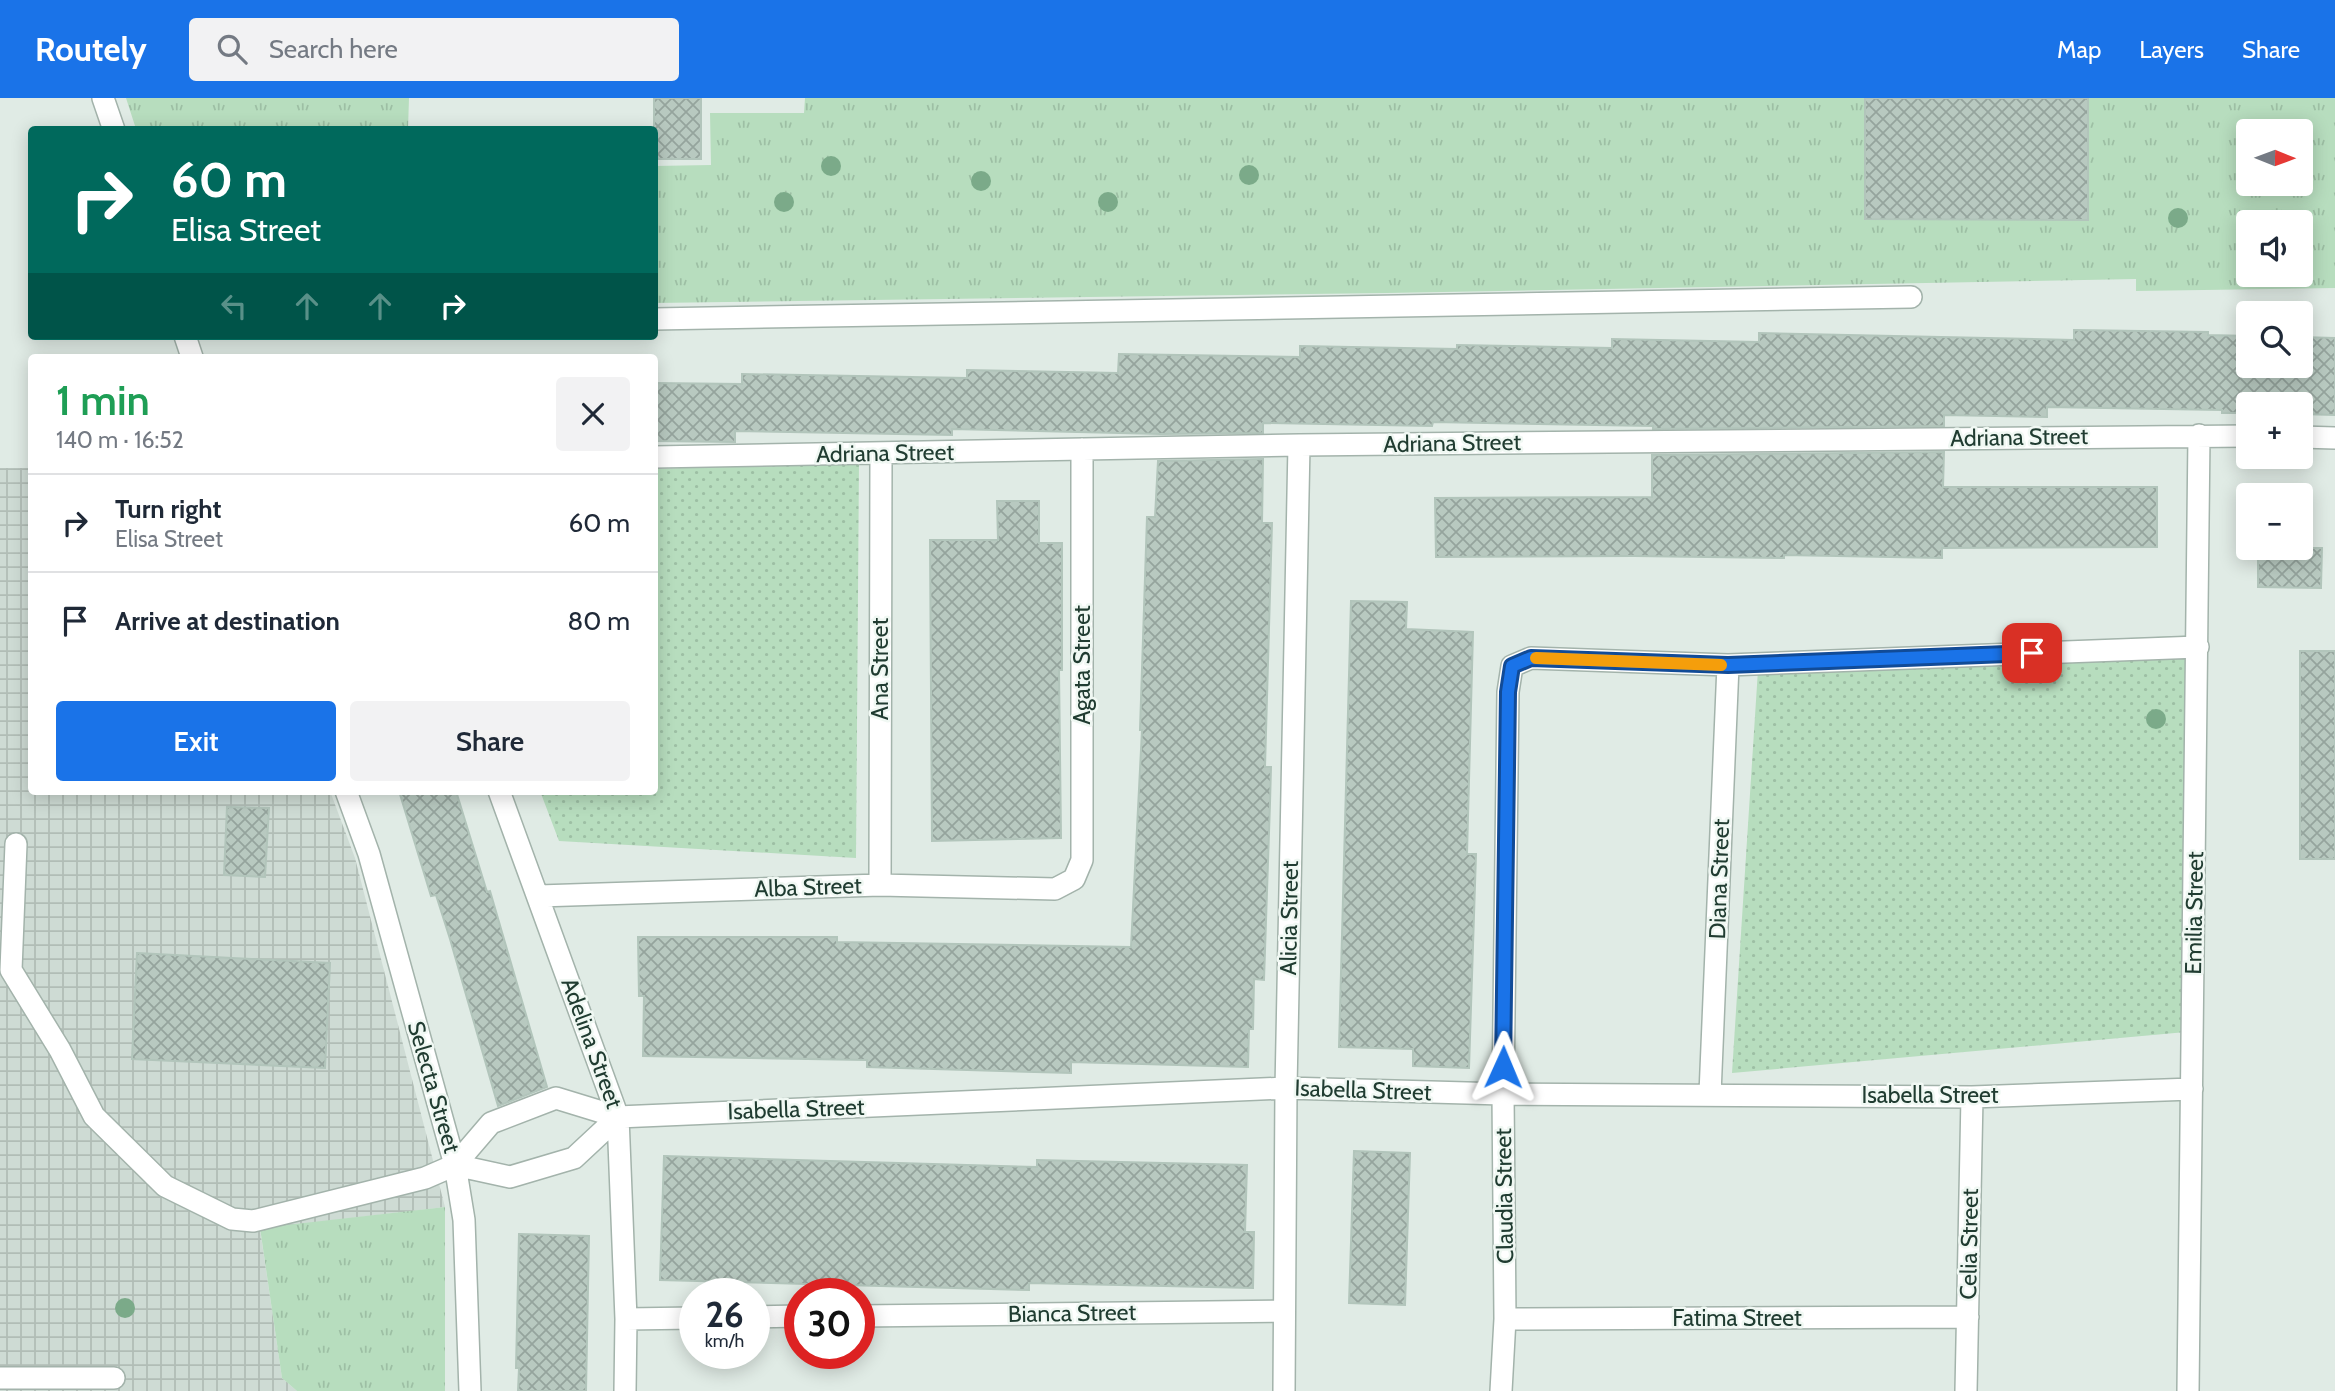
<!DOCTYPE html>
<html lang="en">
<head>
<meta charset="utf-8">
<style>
	:root { --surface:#fff; --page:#f2f2f3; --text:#1f2937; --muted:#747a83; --line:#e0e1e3; --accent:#1a73e8 }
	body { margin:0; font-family:Cabin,sans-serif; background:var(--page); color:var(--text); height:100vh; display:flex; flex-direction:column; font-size:26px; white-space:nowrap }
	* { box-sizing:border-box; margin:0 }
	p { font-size:23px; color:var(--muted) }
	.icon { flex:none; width:38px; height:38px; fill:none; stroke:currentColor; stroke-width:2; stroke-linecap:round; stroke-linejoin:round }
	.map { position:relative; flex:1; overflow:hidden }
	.drawer { position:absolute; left:28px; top:256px; width:630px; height:441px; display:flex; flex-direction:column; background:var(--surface); border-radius:7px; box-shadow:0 4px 18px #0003 }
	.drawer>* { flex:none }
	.banner { position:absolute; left:28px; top:28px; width:630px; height:214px; border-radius:7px; box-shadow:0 4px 18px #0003; background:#00695c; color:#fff; overflow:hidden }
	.needle { width:46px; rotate:91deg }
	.tools { position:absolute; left:2236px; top:21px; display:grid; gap:14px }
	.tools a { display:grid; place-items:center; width:77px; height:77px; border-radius:7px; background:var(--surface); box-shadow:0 4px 18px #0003; font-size:35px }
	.speed { position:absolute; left:679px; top:1180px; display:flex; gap:14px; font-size:35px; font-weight:700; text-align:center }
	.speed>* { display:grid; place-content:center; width:91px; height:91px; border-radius:50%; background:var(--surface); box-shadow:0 4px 18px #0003; line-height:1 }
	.speed small { font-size:18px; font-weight:400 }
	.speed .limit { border:10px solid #d22; background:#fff; color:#111 }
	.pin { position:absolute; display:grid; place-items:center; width:60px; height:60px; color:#fff; margin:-30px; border-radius:14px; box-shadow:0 4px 10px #0006 }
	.me { position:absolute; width:77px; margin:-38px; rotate:1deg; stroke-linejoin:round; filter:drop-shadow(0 0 5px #0008) }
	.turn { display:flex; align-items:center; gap:24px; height:147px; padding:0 28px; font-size:32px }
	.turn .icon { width:91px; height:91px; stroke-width:2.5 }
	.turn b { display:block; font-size:49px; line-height:60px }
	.lanes { display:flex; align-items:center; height:66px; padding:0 28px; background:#0003; justify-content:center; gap:35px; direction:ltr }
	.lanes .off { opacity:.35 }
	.round { display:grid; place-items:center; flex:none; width:74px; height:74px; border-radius:7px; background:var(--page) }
	.summary { display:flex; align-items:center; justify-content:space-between; height:119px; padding:0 28px }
	h1 { font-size:42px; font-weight:600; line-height:52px; color:#1e9e55 }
	.action { display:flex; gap:14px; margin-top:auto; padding:14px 28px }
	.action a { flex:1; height:80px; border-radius:7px; background:var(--accent); color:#fff; font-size:28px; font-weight:600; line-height:80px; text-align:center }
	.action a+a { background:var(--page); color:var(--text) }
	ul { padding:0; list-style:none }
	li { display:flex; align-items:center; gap:21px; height:98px; padding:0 28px; border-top:2px solid var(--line) }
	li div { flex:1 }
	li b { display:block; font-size:26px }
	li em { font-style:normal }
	header { display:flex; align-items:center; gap:42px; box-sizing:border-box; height:98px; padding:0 35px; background:var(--accent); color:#fff }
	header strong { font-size:33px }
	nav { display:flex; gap:38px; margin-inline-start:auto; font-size:24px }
	.search { width:490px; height:63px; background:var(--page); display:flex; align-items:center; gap:18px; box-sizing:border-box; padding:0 24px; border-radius:7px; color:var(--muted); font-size:26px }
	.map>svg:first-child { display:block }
</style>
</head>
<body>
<header>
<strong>Routely</strong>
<div class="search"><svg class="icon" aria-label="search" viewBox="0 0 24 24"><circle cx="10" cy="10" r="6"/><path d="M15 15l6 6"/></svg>Search here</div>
<nav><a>Map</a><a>Layers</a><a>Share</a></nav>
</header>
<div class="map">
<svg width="2335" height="1293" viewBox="0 0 2335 1293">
	<defs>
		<pattern id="industrial-grid" width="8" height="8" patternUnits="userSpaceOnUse" patternTransform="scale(1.75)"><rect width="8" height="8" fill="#cedbd4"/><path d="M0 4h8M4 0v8" fill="none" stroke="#b1bdb6"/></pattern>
		<pattern id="grass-tufts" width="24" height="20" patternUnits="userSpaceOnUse" patternTransform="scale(1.75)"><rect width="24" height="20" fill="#b7ddbe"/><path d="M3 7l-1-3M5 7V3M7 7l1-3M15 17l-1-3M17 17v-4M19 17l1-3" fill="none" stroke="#9dbfa4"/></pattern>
		<pattern id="park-dots" width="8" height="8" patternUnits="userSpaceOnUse" patternTransform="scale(1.75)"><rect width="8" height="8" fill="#b7ddbe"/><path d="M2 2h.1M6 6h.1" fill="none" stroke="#9dbfa4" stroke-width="1.8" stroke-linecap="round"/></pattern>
		<pattern id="building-cross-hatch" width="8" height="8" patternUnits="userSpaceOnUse" patternTransform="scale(1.75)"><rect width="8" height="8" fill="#b8c9c0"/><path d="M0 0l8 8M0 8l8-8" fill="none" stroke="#95a49d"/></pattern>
	</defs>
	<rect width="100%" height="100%" fill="#e0ebe5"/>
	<!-- industrial -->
	<path fill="url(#industrial-grid)" d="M0 370H31L32 693H330L355 760 445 1109 260 1131 282 1280 297 1293H0Z"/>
	<!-- grass -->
	<path fill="url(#grass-tufts)" fill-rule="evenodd" d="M126 0H409L408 31H136Z
		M805 0H2335V190L2136 193V181L1387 195 655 205 654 68 711 67 710 15H804ZM2249 33H2301V86H2249ZM2249 124H2301V177H2249Z
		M445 1109V1293H297L282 1280 260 1130Z"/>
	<!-- park -->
	<path fill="url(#park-dots)" d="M859 363 856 760 559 743 540 693H654L655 371Z
		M2202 537 2186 934 1732 975 1759 556Z"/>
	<!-- building -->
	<path fill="url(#building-cross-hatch)" stroke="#b2c5bb" stroke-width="2" d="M654 0H701V61H654Z
		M1865 0H2088V122L1865 121Z
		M2074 232 2208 234V237L2249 238V268H2301V239L2335 240V317L2301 316V306H2249V315H2222V312L2047 309V319L1944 317V328L1653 331V328L1433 324 1432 328 1263 325V335L1160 336 952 331V337L735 333V344L654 343V285L742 286V276L967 280V272L1118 275 1119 256 1300 259V248L1457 251V247L1612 250V241L1759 244V235L2074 242Z
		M1944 354 1943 389H2157V449L1942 450V460L1784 457V460L1634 458 1436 459 1435 400 1652 399V357Z
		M1263 361 1262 425H1272L1265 669H1271L1270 705 1264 882 1254 881 1253 931H1249L1248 969 1071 964V975L867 969V962L643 958 644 898H639L638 839H837V844L1131 849 1142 632H1140L1147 419H1155L1158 363Z
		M997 403H1039V445H1062V572H1059L1061 740 932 743 930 442H998Z
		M2258 450H2322L2321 490 2258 489Z
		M1351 503 1407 504 1406 531 1473 534 1467 756H1476L1469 970 1413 968V951L1339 949Z
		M2300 553H2335V761H2300Z
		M399 693H456L487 794 490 793 547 989 498 1008 450 841 436 797 431 798Z
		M227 709 269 710 265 779 224 777Z
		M137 855 330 865 325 970 132 961Z
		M1354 1053 1410 1055 1405 1207 1349 1205Z
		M664 1058 1037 1069V1062L1247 1067 1245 1134H1254L1253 1190 1029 1185V1192L660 1182Z
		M519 1136 589 1138 586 1293H518L519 1270H516Z"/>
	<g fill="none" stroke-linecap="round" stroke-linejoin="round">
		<defs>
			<path id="minor" d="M103 0 114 32
				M654 221 1911 199
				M185 238 192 259
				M2301 339 2335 340
				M654 359 1299 347 2249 338
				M346 693 369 756 455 1067 464 1122 470 1293
				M499 693 618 1019 626 1221 625 1293
				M16 746 11 872 60 952 94 1018 165 1088 232 1121 253 1123 425 1080 455 1067 491 1025 556 1000 618 1019 1286 990 1503 996 1972 999 2192 991
				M880 787 881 355
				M539 798 880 787 1055 791 1074 781 1082 762V351
				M1710 996 1728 567
				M455 1067 510 1079 574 1060 618 1019
				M859 1218 1284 1213
				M754 1219 800 1218
				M626 1221 695 1220
				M1505 1221 1968 1219
				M0 1280H114
				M1284 1293 1286 990 1299 347
				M1501 1293 1505 1221 1503 996 1508 594 1512 568 1531 560 1728 567 2198 549
				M1966 1293 1972 999
				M2188 1293 2199 337"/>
		</defs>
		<!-- minor casing -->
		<use href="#minor" stroke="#a3b3ab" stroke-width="24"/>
		<!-- minor -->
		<use href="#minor" stroke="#fff" stroke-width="21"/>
	</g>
	<!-- trees -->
	<g fill="#7baa89">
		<circle cx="831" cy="68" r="10"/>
		<circle cx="1249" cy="77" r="10"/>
		<circle cx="981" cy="83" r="10"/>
		<circle cx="784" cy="104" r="10"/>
		<circle cx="1108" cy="104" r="10"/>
		<circle cx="2178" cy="120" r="10"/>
		<circle cx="2156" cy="621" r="10"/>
		<circle cx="125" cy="1210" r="10"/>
	</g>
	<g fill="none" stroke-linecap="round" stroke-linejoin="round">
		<defs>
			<path id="route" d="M1503 969 1508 594 1512 568 1531 560 1728 567 2032 555"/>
		</defs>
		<!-- route casing -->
		<use href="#route" stroke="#114b97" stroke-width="18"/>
		<!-- route -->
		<use href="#route" stroke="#1a73e8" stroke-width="12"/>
		<!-- slow -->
		<path stroke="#f59e0b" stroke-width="12" d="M1536 560 1721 567"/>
	</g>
	<g text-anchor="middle" stroke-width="5" stroke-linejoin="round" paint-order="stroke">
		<!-- street labels -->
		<g font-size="23" fill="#203c31" stroke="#f0f8f3">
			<text transform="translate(2019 339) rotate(-1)" y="8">Adriana Street</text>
			<text transform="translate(1452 345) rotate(-1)" y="8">Adriana Street</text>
			<text transform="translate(885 355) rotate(-1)" y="8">Adriana Street</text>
			<text transform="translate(1082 567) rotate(-90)" y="8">Agata Street</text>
			<text transform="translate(880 571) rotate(-90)" y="8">Ana Street</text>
			<text transform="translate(1719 781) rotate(-88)" y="8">Diana Street</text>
			<text transform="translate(808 789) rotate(-2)" y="8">Alba Street</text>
			<text transform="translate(2194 815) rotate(-89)" y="8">Emilia Street</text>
			<text transform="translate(1289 820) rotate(-89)" y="8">Alicia Street</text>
			<text transform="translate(592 945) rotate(70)" y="8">Adelina Street</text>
			<text transform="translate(434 989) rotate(74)" y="8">Selecta Street</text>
			<text transform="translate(1363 992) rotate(2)" y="8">Isabella Street</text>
			<text x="1930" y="1005">Isabella Street</text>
			<text transform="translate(796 1011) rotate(-2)" y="8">Isabella Street</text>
			<text transform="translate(1504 1098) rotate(-91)" y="8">Claudia Street</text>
			<text transform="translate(1969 1146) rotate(-89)" y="8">Celia Street</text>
			<text transform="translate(1072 1215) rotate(-1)" y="8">Bianca Street</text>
			<text x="1737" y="1228">Fatima Street</text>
		</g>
	</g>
</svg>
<div class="tools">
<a><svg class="needle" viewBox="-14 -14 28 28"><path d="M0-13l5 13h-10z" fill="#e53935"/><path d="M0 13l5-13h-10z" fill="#747a83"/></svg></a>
<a><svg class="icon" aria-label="sound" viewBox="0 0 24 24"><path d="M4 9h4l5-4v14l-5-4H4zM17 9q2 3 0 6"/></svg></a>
<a><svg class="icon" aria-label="search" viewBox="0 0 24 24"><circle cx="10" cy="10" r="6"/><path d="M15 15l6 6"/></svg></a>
<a>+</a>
<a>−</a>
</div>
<div class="speed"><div>26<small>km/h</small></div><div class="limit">30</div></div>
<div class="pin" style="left:2032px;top:555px;background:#d93025"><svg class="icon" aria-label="arrive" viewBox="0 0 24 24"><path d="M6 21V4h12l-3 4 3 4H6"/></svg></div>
<svg class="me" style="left:1503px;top:969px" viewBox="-20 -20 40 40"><path d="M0-17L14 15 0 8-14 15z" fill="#1a73e8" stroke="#fff" stroke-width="4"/></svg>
<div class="banner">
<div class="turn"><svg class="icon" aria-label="right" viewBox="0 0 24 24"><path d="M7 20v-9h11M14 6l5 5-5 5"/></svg><div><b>60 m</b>Elisa Street</div></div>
<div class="lanes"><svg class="icon off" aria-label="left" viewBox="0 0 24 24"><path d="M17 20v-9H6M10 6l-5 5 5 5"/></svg><svg class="icon off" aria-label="ahead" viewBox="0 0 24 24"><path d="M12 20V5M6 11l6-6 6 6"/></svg><svg class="icon off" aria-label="ahead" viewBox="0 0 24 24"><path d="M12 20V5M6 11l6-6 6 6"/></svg><svg class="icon" aria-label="right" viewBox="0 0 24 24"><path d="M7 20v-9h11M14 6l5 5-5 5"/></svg></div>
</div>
<section class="drawer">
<div class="summary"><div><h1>1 min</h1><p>140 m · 16:52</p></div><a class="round"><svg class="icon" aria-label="close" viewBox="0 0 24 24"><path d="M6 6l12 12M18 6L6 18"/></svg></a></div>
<ul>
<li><svg class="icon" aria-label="right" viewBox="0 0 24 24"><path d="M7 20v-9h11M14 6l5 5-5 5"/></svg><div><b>Turn right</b><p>Elisa Street</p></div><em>60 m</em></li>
<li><svg class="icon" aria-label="arrive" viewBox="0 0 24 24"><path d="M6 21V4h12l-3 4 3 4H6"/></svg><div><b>Arrive at destination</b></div><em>80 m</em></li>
</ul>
<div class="action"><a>Exit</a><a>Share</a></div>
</section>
</div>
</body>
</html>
